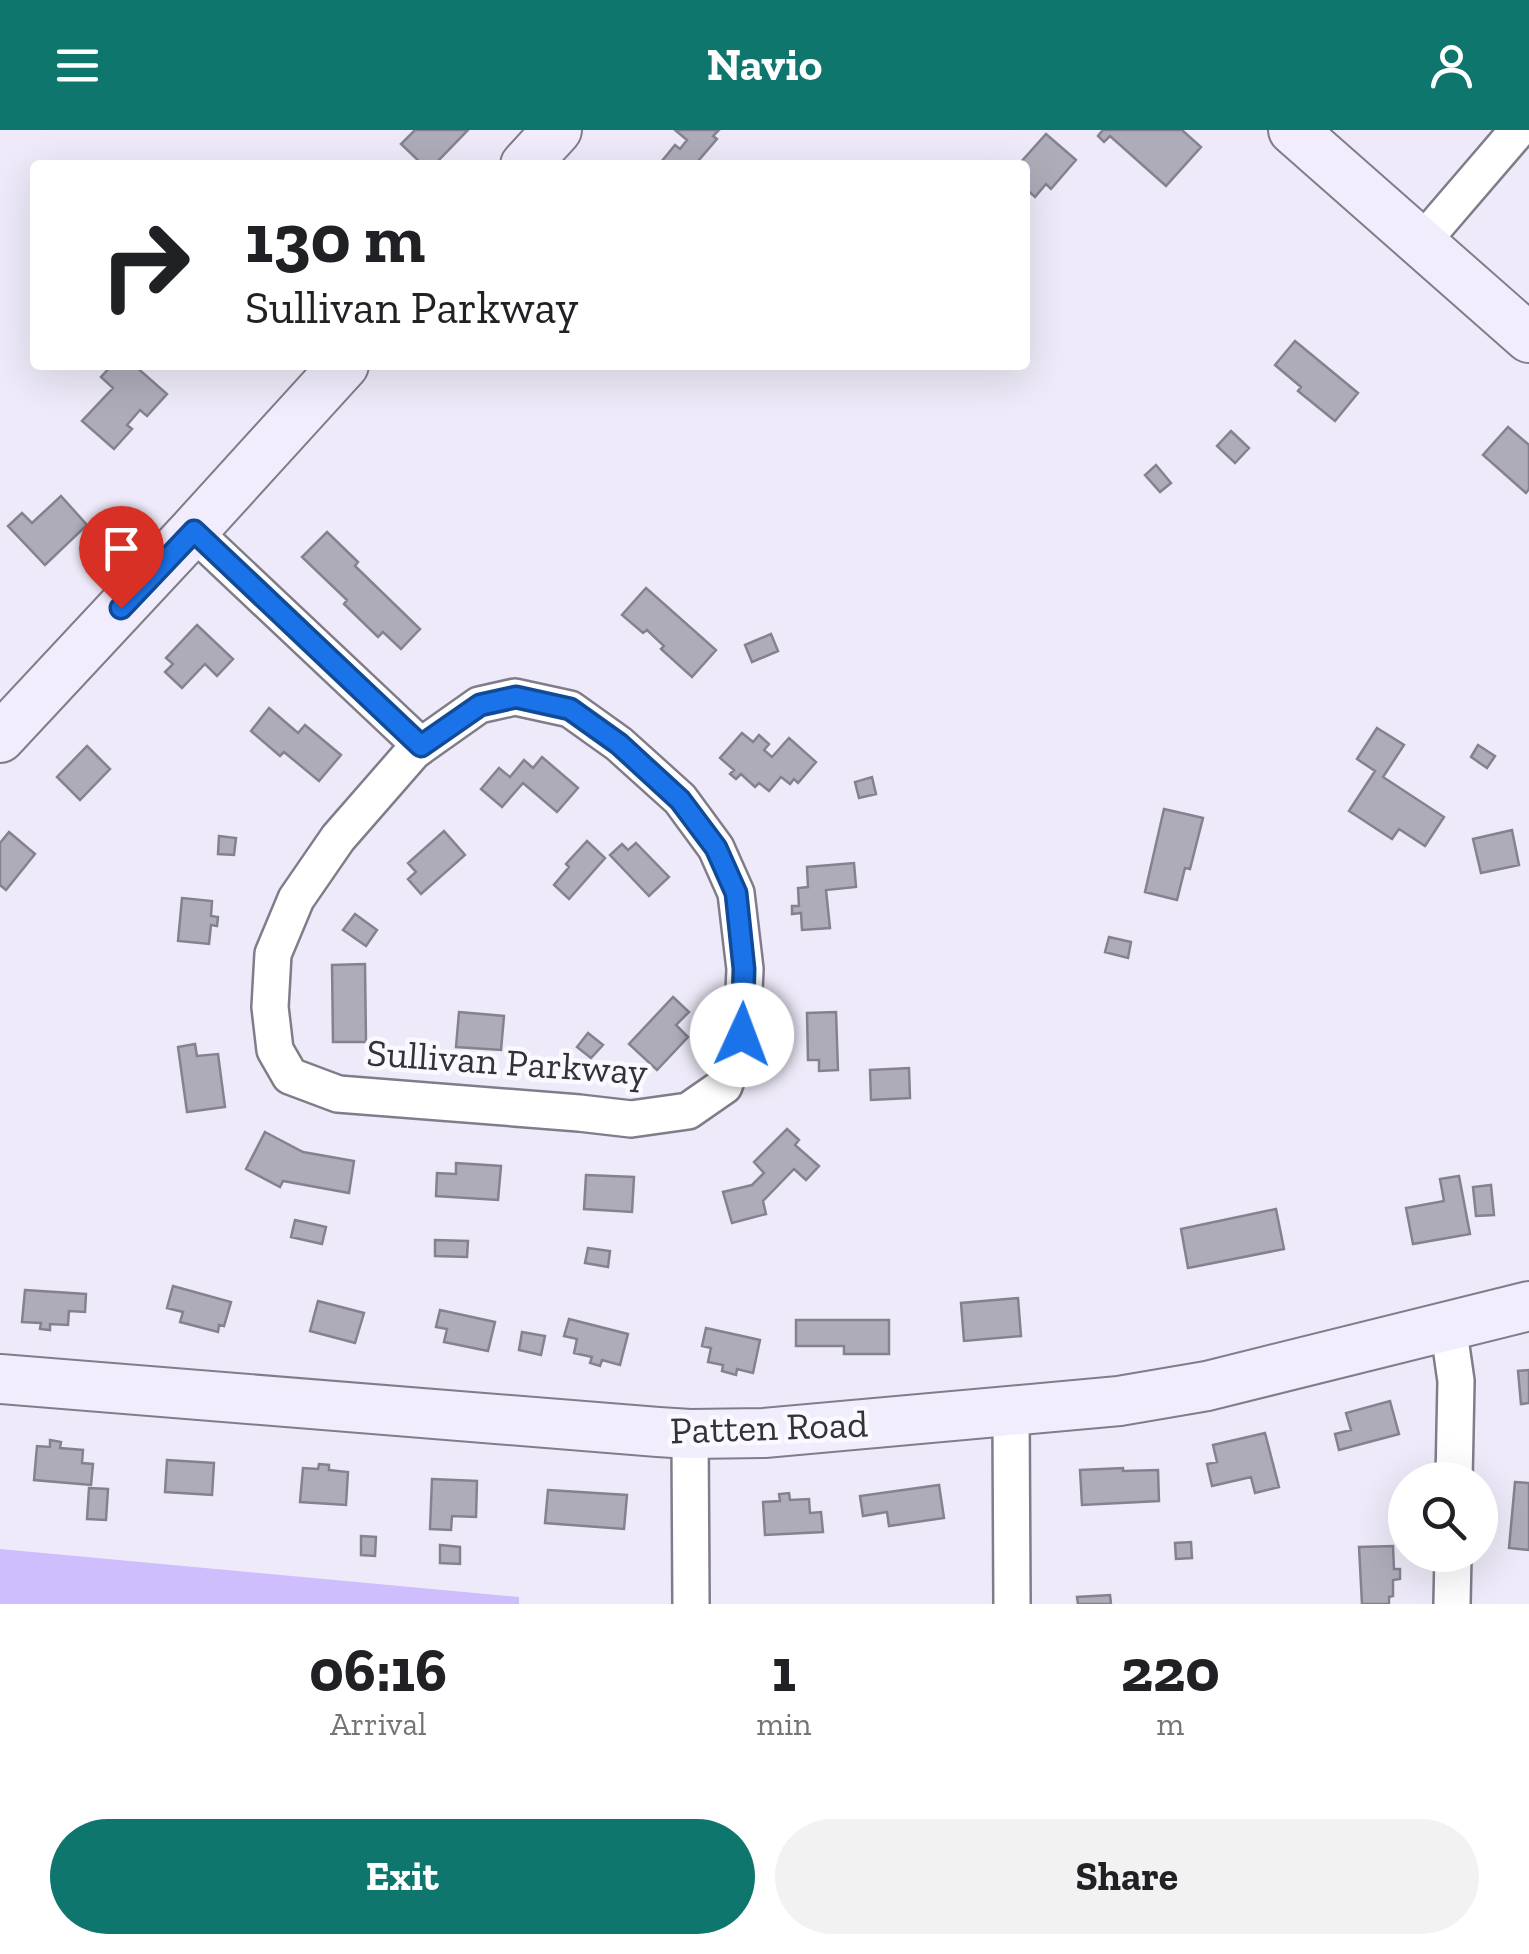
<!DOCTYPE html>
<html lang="en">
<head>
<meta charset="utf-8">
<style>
	:root { --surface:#fff; --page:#f2f2f2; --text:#202124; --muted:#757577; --accent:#0f766e }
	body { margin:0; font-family:"Zilla Slab",serif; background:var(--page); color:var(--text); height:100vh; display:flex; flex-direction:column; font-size:38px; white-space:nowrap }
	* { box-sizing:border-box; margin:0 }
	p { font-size:32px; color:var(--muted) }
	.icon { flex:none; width:55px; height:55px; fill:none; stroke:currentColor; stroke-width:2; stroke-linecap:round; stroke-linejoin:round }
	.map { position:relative; height:1474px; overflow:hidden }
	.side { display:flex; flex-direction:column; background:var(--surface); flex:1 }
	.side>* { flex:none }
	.hud { position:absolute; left:30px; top:30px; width:1000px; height:210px; border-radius:10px; box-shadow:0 10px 40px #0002; background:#fff; color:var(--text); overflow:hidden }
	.controls { position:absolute; left:1388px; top:1332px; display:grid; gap:20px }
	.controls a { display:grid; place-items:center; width:110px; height:110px; border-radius:50%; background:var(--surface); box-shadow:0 10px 40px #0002; font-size:50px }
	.pin { position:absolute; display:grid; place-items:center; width:85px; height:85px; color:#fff; margin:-102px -42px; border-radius:50% 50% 50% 0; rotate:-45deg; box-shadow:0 0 10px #0007 }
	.pin .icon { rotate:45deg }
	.me { position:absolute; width:110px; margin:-55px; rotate:2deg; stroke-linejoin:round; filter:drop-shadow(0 0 8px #0008) }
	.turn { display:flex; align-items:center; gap:35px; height:210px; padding:0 50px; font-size:45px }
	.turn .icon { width:130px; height:130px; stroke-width:2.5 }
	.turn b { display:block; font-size:70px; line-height:85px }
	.eta { display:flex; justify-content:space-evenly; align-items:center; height:170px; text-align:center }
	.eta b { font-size:60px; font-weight:700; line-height:70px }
	.cta { display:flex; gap:20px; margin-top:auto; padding:20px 50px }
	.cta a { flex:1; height:115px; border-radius:60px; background:var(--accent); color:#fff; font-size:40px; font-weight:700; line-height:115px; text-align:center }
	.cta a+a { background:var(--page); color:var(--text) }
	header { display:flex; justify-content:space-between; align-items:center; height:130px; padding:0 50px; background:var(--accent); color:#fff; font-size:45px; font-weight:700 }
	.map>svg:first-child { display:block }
</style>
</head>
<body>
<header><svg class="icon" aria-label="menu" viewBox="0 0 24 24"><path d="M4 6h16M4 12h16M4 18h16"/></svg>Navio<svg class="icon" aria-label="person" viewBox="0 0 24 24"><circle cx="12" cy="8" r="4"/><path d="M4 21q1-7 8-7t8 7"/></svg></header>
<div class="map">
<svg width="1529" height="1474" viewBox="0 0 1529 1474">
	<rect width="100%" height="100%" fill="#eeeaf9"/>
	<!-- green -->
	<path fill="#cebefd" d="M0 1419 519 1467V1474H0Z"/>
	<!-- building -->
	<path fill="#afacba" stroke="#85828f" stroke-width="2.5" d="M415 0H468L434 35H423L401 14Z
		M675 0H719L713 6 717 9 699 30 704 35H666L662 31 675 15 680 19 687 10Z
		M1103 0H1182L1201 17 1166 56 1110 6 1104 12 1098 6Z
		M1046 4 1076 30 1051 59 1046 54 1035 67 1025 58V36L1021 32Z
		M1295 211 1358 263 1335 291 1298 261 1301 257 1275 235Z
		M112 235H134L167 264 147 286 140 280 127 295 132 299 114 319 82 291 113 258 101 247Z
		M1508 297 1529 315V359L1526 363 1483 325Z
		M1231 301 1249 318 1235 333 1217 316Z
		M1156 335 1171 353 1160 362 1145 345Z
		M61 366 87 395 45 435 8 396 22 383 32 393Z
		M327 402 358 432 355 436 420 499 401 519 383 502 378 507 344 474 347 470 302 427Z
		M646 458 716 520 692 547 661 519 664 516 647 500 643 503 622 485Z
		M197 495 233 529 217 546 205 534 182 558 165 542 173 534 166 528Z
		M771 504 778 521 752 532 745 515Z
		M269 578 298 603 305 595 341 625 319 651 284 622 280 626 251 601Z
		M1377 598 1404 615 1383 647 1444 687 1425 716 1399 699 1392 709 1349 681 1375 641 1357 629Z
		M742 603 753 612 759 605 769 614 764 620 772 627 789 608 816 632 798 653 794 649 790 654 781 647 769 661 759 653 755 657 741 644 736 649 730 644 734 640 720 628Z
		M1478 615 1495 626 1487 638 1471 627Z
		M87 616 110 639 80 670 57 647Z
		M542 627 578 658 557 682 523 653 502 677 481 659 499 638 510 647 524 630 533 638Z
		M872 647 876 664 859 668 855 652Z
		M1164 679 1203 688 1190 739 1185 738 1177 770 1145 762Z
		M1512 700 1519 735 1481 743 1473 709Z
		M444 701 465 725 421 764 408 749 416 742 408 733Z
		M9 702 35 724 6 760 0 755V713Z
		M219 706 236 708 234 725 218 724Z
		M587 711 605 728 569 769 554 755 569 737 566 734Z
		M636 713 669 747 649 766 610 725 622 714 628 720Z
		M854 733 856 757 826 760 830 798 802 800 801 783 792 784V776H799L798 758 808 757 807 737Z
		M182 768 212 771 211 786 218 787 217 796 211 795 209 814 178 811Z
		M355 784 377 800 366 816 343 800Z
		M1109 807 1131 812 1128 828 1105 822Z
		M365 834 366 912H333L332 835Z
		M673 867 689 882 676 895 688 907 657 940 629 914Z
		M459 882 504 886 501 920 456 917Z
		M836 882 838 940 819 941V930H808L807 883Z
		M588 903 603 915 591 928 577 917Z
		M195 914 197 926 218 924 225 977 187 982 178 917Z
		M909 938 910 968 871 970 870 940Z
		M787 999 799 1010 795 1015 819 1036 806 1050 794 1039 763 1071 766 1084 732 1093 723 1062 752 1055 764 1043 754 1032Z
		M265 1002 303 1022 354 1031 349 1063 283 1051 280 1057 246 1039Z
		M456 1033 501 1036 498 1070 436 1066 437 1043 456 1044Z
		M586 1045 634 1047 632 1082 584 1079Z
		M1459 1046 1470 1104 1413 1114 1406 1078 1444 1071 1440 1049Z
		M1491 1055 1494 1085 1476 1086 1473 1057Z
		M1276 1079 1284 1119 1188 1138 1181 1099Z
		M295 1090 326 1097 322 1114 291 1107Z
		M435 1110 468 1111 467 1127 435 1126Z
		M588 1118 610 1121 608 1137 585 1133Z
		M173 1156 231 1172 224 1196 219 1195 218 1202 180 1192 183 1182 167 1178Z
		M25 1160 86 1164 85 1182 69 1181 68 1195 50 1194V1200L40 1199 41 1193 22 1192Z
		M1018 1168 1021 1206 964 1211 961 1173Z
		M318 1171 364 1183 355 1213 310 1201Z
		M440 1180 495 1192 488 1221 444 1212 447 1199 436 1197Z
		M569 1189 628 1204 620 1235 602 1230 600 1236 590 1233 592 1227 574 1223 577 1209 564 1206Z
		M796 1190H889V1224H844V1216H796Z
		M706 1198 760 1210 753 1243 737 1239 736 1245 722 1241 723 1235 708 1232 711 1218 702 1216Z
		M522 1202 545 1206 541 1225 519 1220Z
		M1529 1240V1273L1521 1274 1518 1241Z
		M1390 1271 1399 1304 1339 1320 1335 1304 1351 1300 1346 1283Z
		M1265 1303 1279 1357 1255 1363 1251 1347 1212 1356 1207 1334 1217 1332 1213 1315Z
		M50 1310 61 1312 60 1318 83 1320 82 1333 93 1334 91 1355 34 1350 37 1316 50 1317Z
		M167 1330 214 1333 212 1365 165 1362Z
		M319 1334 329 1335V1340L348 1342 346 1375 300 1372 303 1338 318 1339Z
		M1123 1338V1341L1158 1340 1159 1371 1082 1375 1080 1340Z
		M432 1349 477 1351 476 1387 452 1386 451 1400 430 1399Z
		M1515 1352 1529 1353V1420L1509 1418Z
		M939 1355 944 1388 889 1396 887 1382 863 1386 860 1366Z
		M89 1358 108 1359 106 1390 87 1389Z
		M548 1360 627 1365 624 1399 545 1393Z
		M789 1363 790 1370 809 1369 810 1383 821 1382 823 1402 765 1405 763 1372 780 1371 779 1364Z
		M361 1406 376 1407 375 1426 361 1425Z
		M1191 1412 1192 1428 1176 1429 1175 1413Z
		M440 1415 460 1417V1434L440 1433Z
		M1393 1416 1394 1439H1400V1449L1393 1450V1466L1389 1467V1474H1362L1359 1417Z
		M1110 1465 1111 1474H1078L1077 1467Z"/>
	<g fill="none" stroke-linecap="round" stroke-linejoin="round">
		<defs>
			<path id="street" d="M1421 113 1518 0
				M193 401 421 616 479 575 515 567 570 579 619 614 680 669 716 718 736 763 745 839 742 905 724 956 688 981 631 989 579 983 338 964 290 946 275 920 270 877 273 824 296 769 338 708 413 622 421 616
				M1448 1195 1456 1251 1454 1350
				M1011 1282 1012 1474
				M690 1304 691 1474
				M1452 1474 1453 1425"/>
			<path id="secondary" d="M1293 0 1529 208
				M525 35 557 0
				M0 608 193 401 344 235
				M0 1249 658 1302 690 1304 764 1303 1119 1271 1207 1256 1529 1176"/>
		</defs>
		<!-- street casing -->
		<use href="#street" stroke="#807d8a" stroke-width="40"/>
		<!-- secondary casing -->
		<use href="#secondary" stroke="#807d8a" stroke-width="52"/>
		<!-- street -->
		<use href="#street" stroke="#fff" stroke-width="35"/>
		<!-- secondary -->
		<use href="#secondary" stroke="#f1edfd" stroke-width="48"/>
	</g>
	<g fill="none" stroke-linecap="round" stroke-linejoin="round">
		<defs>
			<path id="route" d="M121 478 194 401 421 616 480 575 516 567 570 579 619 614 680 670 716 718 736 763 744 839 742 905"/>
		</defs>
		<!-- route casing -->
		<use href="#route" stroke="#114b97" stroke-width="25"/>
		<!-- route -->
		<use href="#route" stroke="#1a73e8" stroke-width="18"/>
	</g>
	<g text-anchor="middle" stroke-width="9" stroke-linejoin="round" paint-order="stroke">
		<!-- street labels -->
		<g font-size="38" fill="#333237" stroke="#faf9ff">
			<text transform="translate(507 932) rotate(4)" y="13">Sullivan Parkway</text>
			<text transform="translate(769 1297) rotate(-2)" y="13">Patten Road</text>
		</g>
	</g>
</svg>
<div class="controls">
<a><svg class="icon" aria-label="search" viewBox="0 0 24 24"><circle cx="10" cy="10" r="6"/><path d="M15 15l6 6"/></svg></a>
</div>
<div class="pin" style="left:121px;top:478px;background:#d93025"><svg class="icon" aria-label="arrive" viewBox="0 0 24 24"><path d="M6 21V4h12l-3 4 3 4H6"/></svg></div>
<svg class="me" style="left:742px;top:905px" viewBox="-20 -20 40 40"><circle r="19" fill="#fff"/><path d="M0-13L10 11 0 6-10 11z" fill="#1a73e8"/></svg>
<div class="hud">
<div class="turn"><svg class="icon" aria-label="right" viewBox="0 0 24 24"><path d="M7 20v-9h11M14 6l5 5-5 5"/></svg><div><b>130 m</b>Sullivan Parkway</div></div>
</div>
</div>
<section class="side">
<div class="eta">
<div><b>06:16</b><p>Arrival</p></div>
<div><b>1</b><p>min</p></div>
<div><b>220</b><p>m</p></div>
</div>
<div class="cta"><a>Exit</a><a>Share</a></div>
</section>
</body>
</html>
